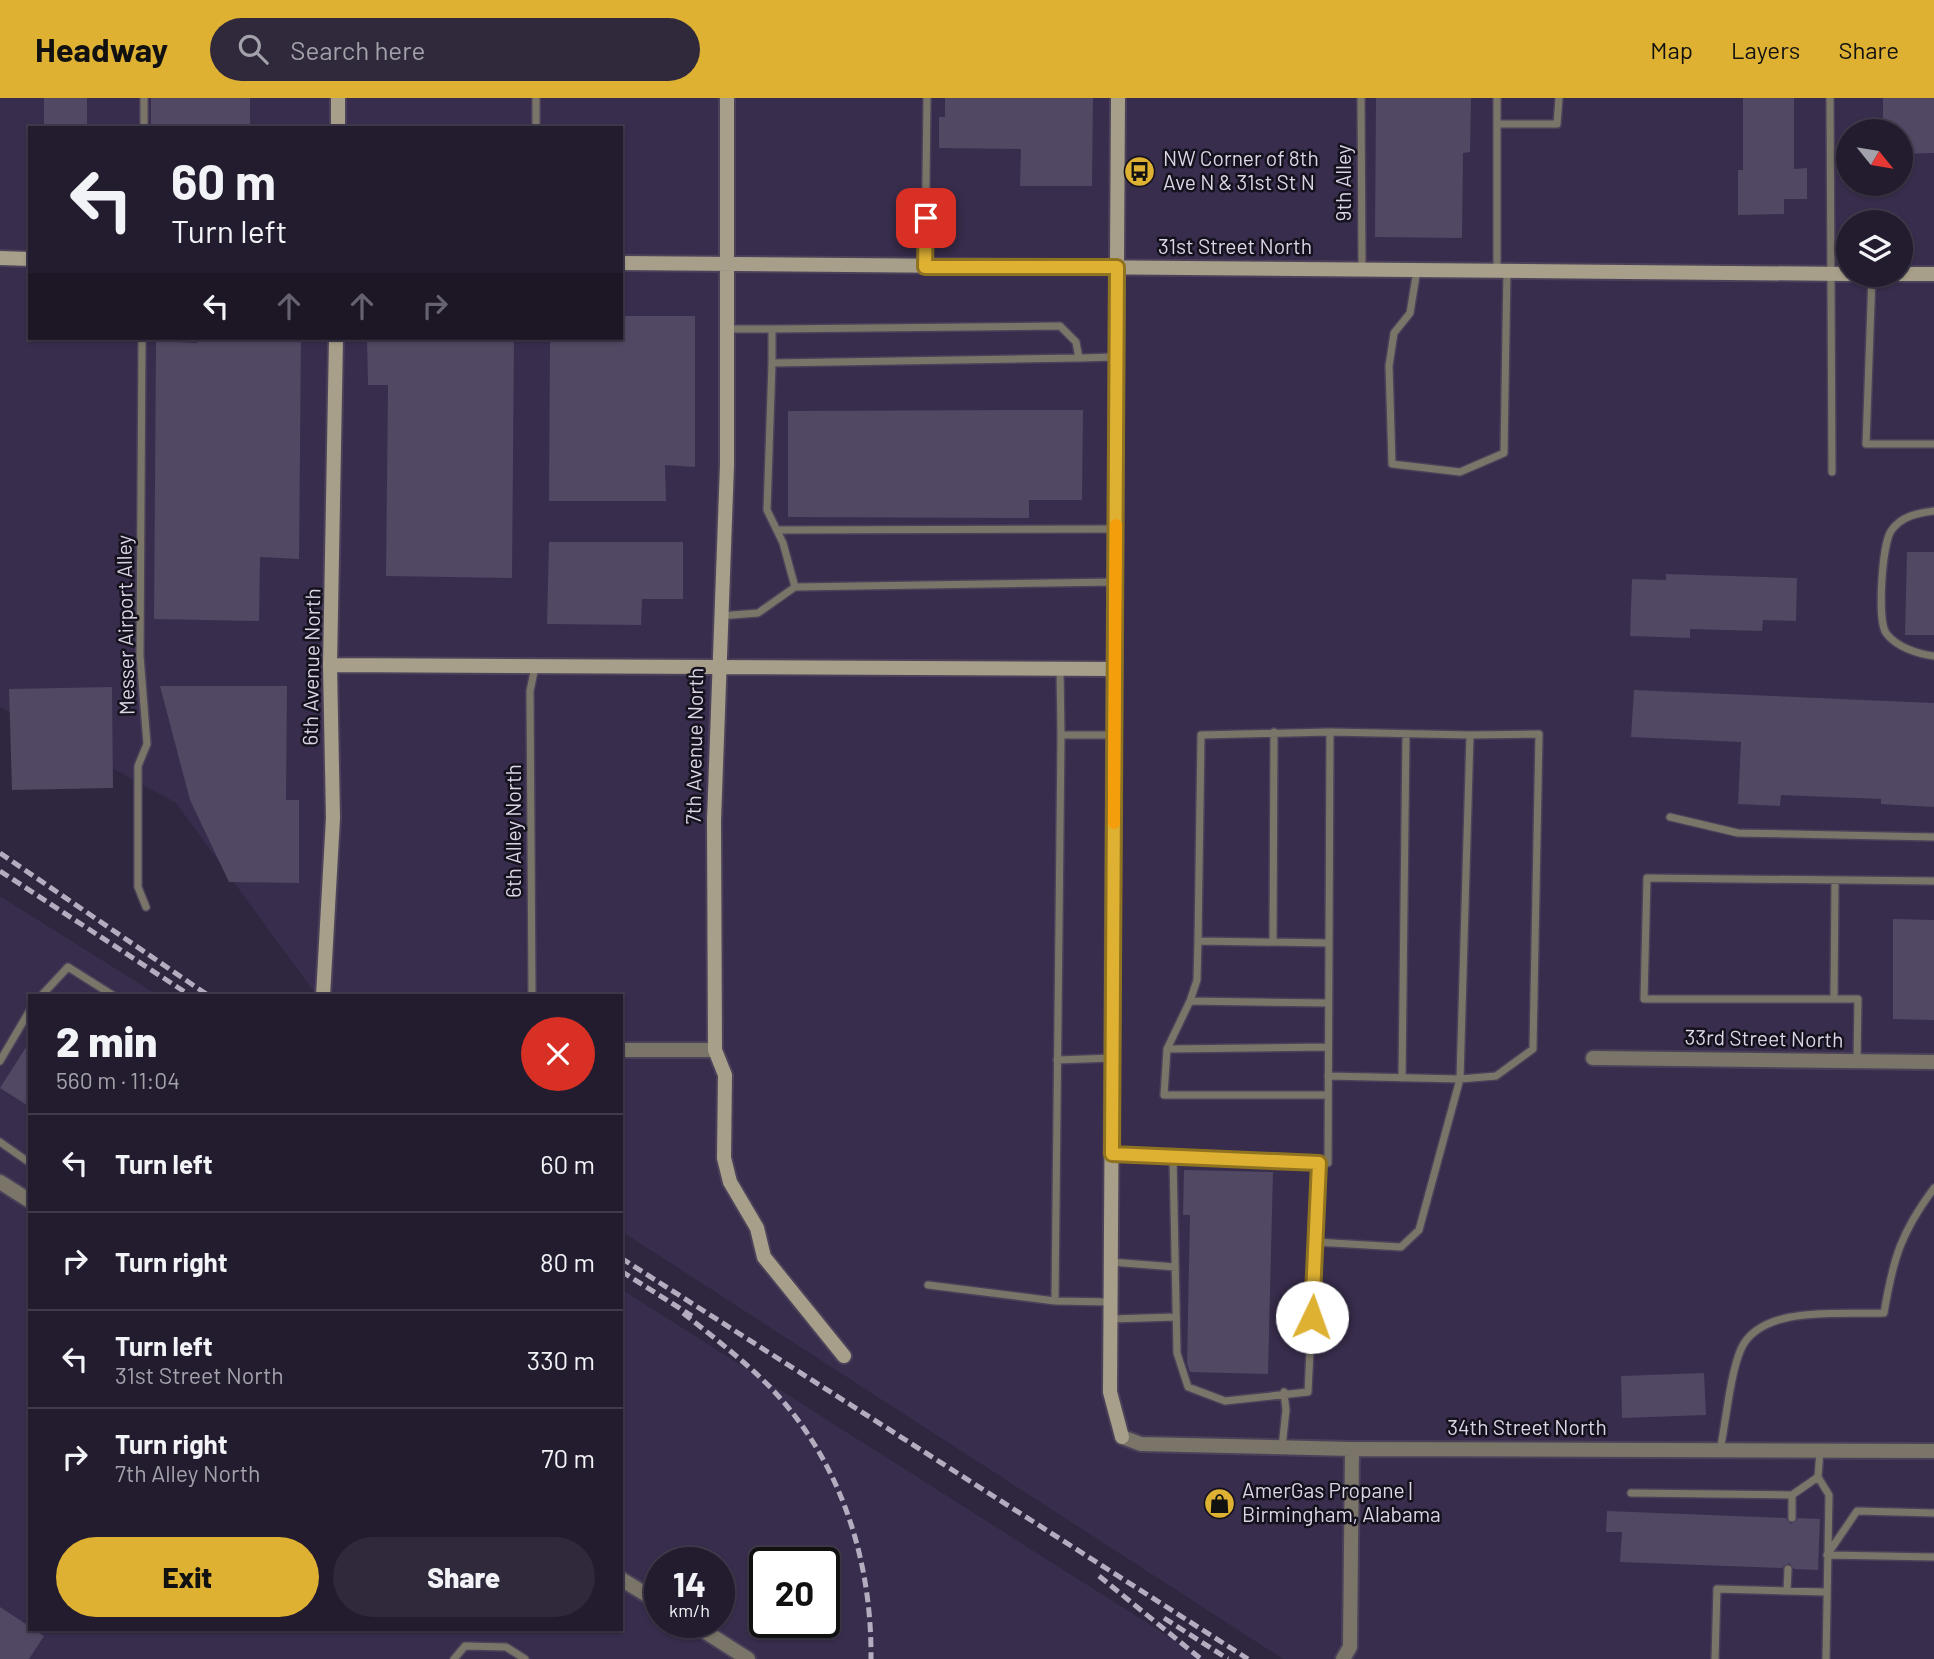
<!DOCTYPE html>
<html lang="en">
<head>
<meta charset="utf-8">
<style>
	:root { --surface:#231c2f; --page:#2f293b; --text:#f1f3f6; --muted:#a3a1aa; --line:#403a4b; --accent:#deb133 }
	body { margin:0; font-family:Barlow,sans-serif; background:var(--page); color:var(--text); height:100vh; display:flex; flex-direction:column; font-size:26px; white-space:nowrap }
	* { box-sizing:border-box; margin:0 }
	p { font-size:23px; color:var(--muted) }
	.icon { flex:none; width:38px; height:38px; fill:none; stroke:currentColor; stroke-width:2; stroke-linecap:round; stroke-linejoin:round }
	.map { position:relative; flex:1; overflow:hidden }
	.sheet { position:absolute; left:28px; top:896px; width:595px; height:637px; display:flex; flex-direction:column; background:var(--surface); border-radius:0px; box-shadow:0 2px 5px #0004,0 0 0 2px var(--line) }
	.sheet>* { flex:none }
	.banner { position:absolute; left:28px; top:28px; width:595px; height:214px; border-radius:0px; box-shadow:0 2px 5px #0004,0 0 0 2px var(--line); background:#231c2f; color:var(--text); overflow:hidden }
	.needle { width:46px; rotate:120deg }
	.buttons { position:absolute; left:1836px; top:21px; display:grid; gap:14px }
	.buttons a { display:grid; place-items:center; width:77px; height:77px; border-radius:50%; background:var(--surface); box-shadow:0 2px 5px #0004,0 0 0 2px var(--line); font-size:35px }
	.speed { position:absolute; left:644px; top:1449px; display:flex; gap:14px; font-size:35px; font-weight:700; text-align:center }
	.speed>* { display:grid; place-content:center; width:91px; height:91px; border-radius:50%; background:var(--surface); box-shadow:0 2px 5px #0004,0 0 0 2px var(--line); line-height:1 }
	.speed small { font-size:18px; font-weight:400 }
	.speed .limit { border:4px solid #111; border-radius:10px; background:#fff; color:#111 }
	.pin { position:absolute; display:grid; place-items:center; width:60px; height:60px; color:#fff; margin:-30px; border-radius:14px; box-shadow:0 4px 10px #0006 }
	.me { position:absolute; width:77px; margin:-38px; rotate:3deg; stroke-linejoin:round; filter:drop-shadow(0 0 5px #0008) }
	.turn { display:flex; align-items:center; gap:24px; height:147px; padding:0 28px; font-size:32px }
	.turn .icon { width:91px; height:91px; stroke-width:2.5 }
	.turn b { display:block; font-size:49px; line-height:60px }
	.lanes { display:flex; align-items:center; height:66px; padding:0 28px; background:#0003; justify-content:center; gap:35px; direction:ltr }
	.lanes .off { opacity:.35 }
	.round { display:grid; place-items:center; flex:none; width:74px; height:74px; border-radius:37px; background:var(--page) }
	.summary { display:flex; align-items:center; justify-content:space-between; height:119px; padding:0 28px }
	h1 { font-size:42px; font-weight:800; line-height:52px }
	.cta { display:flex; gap:14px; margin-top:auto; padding:14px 28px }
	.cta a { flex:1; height:80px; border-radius:42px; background:var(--accent); color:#111; font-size:28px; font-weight:800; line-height:80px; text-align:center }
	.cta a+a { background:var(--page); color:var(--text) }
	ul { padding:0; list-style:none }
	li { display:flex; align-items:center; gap:21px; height:98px; padding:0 28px; border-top:2px solid var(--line) }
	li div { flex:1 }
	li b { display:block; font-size:26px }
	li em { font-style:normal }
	header { display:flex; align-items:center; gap:42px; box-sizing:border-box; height:98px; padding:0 35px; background:var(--accent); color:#111 }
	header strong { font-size:33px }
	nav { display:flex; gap:38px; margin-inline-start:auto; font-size:24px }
	.search { width:490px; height:63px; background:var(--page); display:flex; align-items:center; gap:18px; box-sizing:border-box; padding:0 24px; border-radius:38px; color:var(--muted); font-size:26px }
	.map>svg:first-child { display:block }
</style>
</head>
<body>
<header>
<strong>Headway</strong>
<div class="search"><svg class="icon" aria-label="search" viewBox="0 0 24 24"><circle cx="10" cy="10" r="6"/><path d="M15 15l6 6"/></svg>Search here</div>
<nav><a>Map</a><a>Layers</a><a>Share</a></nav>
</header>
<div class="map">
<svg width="1934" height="1561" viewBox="0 0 1934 1561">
	<rect width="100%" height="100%" fill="#2f263f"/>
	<!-- built -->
	<path fill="#382d4c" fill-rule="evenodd" d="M0 0H1934V1561H1283L621 1133V898H317L176 705 0 609ZM30 30H621V240H30ZM1848 33H1900V86H1848ZM1848 124H1900V177H1848Z
		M0 798 159 898H30V1531H621V1191L1204 1561H0ZM660 1465H719V1524H660ZM765 1465H824V1524H765Z"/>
	<!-- building -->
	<path fill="#514863" d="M44 0H87V29L44 30Z
		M151 0H250V30H151Z
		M945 0H1093L1092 88H1020L1021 51 939 50V19H945Z
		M1376 0H1471L1470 54 1463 55 1462 140 1375 139Z
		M1743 0H1794V71L1807 70V101H1784V116L1738 117V72H1743Z
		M1883 0H1934V55L1900 56V33H1883Z
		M621 218H695V369L665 367 666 403H549L550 240H621Z
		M197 240H301L299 461 260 459 259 523 154 521 156 243 197 245Z
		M367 240H514L512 480 386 478 388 287H368Z
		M1022 312H1083L1082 402H1029V420L788 419V313Z
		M549 444H683V501H642L641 527 547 526Z
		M1907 454H1934V537H1905Z
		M1666 476 1797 480 1796 523 1763 522 1762 533 1690 531V540L1630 538 1632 481 1666 482Z
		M160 588H287L286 702H299V785L229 784 190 702Z
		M112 589 113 690 12 692 9 591Z
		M1634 592 1934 605V709L1881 706V701L1781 697 1780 708 1738 706 1741 644 1631 639Z
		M1893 821 1934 822V922L1893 921Z
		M30 943V1009L0 990Z
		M1184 1072 1273 1074 1268 1276 1190 1274 1187 1265 1190 1117H1183Z
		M1704 1275 1706 1317 1622 1320 1621 1278Z
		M1607 1413 1786 1420 1791 1426 1798 1420 1820 1421 1818 1472 1794 1471 1789 1465 1782 1470 1620 1464 1622 1434H1606Z
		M0 1509 44 1538 29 1561H0Z"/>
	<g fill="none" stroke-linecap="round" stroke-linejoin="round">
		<defs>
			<path id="lane" d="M536 0V30
				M1361 0 1362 171
				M1830 0 1832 374
				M1498 26H1557L1559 0
				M144 30V0
				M925 167 927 0
				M1417 172 1410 215 1394 235 1389 268 1392 366 1460 374 1504 355 1507 172
				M1497 172V0
				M1872 177 1866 346H1934
				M727 231H772L1060 228 1076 244 1079 260 772 265V231
				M142 240 140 558 147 646 138 668V789L146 809
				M1079 260 1116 259
				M772 265 767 412 783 445 795 489 1116 484
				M1934 413C1918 415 1901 418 1891 433 1882 447 1877 522 1886 535 1896 549 1918 556 1934 558
				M777 432 1115 431
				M720 518 758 515 795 489
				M1060 571 1061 637
				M1670 719 1738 735 1934 739
				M1198 843 1197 882 1190 903 1328 905
				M1273 843 1274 634
				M1329 845 1198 843 1201 637 1330 634
				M41 898 68 869 114 898
				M532 898 530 593 535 569
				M1834 901 1835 783
				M1190 903 1167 951 1328 949
				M1167 951 1164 997H1328
				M1057 962 1112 960
				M0 963 30 912
				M1857 963 1858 901H1644L1647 780 1934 783
				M1402 980 1406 636
				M0 1044 30 1065
				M1112 1056 1319 1065 1308 1294 1225 1303 1188 1289 1177 1255 1173 1059
				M1319 1065H1328L1330 634 1470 637 1460 981 1328 978
				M1315 1144 1401 1149 1419 1132 1460 981 1496 978 1533 951 1539 636 1470 637
				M1111 1164 1175 1169
				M928 1187 1055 1203
				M1111 1204 1055 1203 1061 637H1114
				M1111 1221 1176 1219
				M1282 1349 1286 1312 1284 1294
				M1720 1352C1726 1324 1730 1276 1741 1251 1761 1206 1843 1217 1884 1215 1893 1161 1901 1134 1934 1090
				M1820 1353 1818 1379 1829 1397 1826 1561
				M1631 1395 1792 1397 1818 1379
				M1792 1420V1397
				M1827 1457 1857 1413 1934 1415
				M1827 1457 1934 1459
				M1787 1493 1788 1471
				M454 1561 465 1548 506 1549 525 1561
				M1715 1561 1717 1491 1826 1494"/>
			<path id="street" d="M621 952H715
				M1593 960 1934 964
				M0 1084 30 1103
				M1122 1339 1141 1346 1352 1351 1934 1353
				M621 1481 660 1505
				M690 1524 748 1561
				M1343 1561 1350 1549 1352 1351"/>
			<path id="secondary" d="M727 0V367L714 722 715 952 725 977 724 1060 730 1084 757 1130 764 1159 844 1258
				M1118 0 1110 1294 1122 1339
				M338 30V0
				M0 160 30 161
				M621 165 1848 176
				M1900 176H1934
				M330 567 1115 571
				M323 898 333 720 330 567 336 240"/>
		</defs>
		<!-- lane casing -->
		<use href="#lane" stroke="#4b425a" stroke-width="10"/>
		<!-- street casing -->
		<use href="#street" stroke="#4b425a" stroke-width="18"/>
		<!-- secondary casing -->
		<use href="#secondary" stroke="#4b425a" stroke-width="18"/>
		<!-- lane -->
		<use href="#lane" stroke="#7a7568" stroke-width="7"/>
		<!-- street -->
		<use href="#street" stroke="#7a7568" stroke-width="14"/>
		<!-- secondary -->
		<use href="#secondary" stroke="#a79f8a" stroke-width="14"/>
		<!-- rail -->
		<path stroke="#b4adc0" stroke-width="5" stroke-dasharray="10 5" stroke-linecap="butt" d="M0 755 209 898
			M0 773 191 898
			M621 1160 1248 1561
			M621 1173 692 1218
			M683 1215C712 1238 742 1261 769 1288 840 1361 872 1461 871 1561
			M1099 1478 1201 1561
			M1164 1520 1228 1561"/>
	</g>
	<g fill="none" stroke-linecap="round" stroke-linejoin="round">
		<defs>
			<path id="route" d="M926 120 925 169H1117L1112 1056 1319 1065 1312 1219"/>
		</defs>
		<!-- route casing -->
		<use href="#route" stroke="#907321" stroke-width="18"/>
		<!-- route -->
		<use href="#route" stroke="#deb133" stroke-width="12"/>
		<!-- slow -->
		<path stroke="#f59e0b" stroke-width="12" d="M1114 725 1116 427"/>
	</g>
	<!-- icons -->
	<defs>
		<symbol id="bus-disc" viewBox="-11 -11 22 22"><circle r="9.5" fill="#deb133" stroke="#15121d"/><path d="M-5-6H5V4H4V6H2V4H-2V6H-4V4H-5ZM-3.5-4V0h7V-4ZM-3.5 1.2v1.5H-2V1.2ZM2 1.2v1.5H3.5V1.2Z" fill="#111"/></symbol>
		<symbol id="shop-disc" viewBox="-11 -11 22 22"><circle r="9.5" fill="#deb133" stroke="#15121d"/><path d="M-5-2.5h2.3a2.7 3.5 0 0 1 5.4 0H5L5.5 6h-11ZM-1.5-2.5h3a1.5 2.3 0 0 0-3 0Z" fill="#111"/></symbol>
	</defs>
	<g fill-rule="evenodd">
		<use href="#bus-disc" x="1122" y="56" width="35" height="35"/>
		<use href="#shop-disc" x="1202" y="1388" width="35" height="35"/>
	</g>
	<g text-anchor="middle" stroke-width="5" stroke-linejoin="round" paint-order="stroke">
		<!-- poi labels -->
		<g font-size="21" fill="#dbd5e6" stroke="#15121d" text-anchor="start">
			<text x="1163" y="68">NW Corner of 8th<tspan x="1163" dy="24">Ave N &amp; 31st St N</tspan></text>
			<text x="1242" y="1400">AmerGas Propane |<tspan x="1242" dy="24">Birmingham, Alabama</tspan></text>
		</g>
		<!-- street labels -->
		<g font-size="21" fill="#dbd5e6" stroke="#15121d">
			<text transform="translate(1344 85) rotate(-90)" y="7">9th Alley</text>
			<text x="1235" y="156">31st Street North</text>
			<text transform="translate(126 527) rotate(-91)" y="7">Messer Airport Alley</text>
			<text transform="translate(312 569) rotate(-89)" y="7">6th Avenue North</text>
			<text transform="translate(695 648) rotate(-89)" y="7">7th Avenue North</text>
			<text transform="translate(514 733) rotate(-90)" y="7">6th Alley North</text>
			<text transform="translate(1764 941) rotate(1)" y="7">33rd Street North</text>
			<text x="1527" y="1337">34th Street North</text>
		</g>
	</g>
</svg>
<div class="buttons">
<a><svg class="needle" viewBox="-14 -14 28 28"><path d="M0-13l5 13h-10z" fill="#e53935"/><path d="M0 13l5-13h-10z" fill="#a3a1aa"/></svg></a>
<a><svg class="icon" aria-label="layers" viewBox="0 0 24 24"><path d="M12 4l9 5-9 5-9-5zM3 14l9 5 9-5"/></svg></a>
</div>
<div class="speed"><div>14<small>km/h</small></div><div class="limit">20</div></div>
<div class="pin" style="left:926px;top:120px;background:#d93025"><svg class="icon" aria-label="arrive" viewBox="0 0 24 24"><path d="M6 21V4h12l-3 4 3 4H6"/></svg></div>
<svg class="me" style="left:1312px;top:1219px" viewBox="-20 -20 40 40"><circle r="19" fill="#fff"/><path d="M0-13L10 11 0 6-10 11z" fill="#deb133"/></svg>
<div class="banner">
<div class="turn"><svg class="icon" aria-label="left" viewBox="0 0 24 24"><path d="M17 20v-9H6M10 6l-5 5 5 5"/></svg><div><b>60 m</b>Turn left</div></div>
<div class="lanes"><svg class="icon" aria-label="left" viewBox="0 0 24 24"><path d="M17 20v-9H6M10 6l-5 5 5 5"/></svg><svg class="icon off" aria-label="ahead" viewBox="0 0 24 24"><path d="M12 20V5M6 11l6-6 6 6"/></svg><svg class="icon off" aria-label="ahead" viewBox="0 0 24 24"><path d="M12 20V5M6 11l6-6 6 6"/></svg><svg class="icon off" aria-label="right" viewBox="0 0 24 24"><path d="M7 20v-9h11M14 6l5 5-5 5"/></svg></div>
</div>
<section class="sheet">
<div class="summary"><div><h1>2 min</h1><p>560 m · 11:04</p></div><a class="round" style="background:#d93025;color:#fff"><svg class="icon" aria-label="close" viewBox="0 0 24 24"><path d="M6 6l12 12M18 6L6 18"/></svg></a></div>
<ul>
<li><svg class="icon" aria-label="left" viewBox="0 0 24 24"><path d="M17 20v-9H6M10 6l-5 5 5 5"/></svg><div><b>Turn left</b></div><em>60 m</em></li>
<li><svg class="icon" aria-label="right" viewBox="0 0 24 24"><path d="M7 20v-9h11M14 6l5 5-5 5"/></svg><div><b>Turn right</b></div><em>80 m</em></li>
<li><svg class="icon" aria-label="left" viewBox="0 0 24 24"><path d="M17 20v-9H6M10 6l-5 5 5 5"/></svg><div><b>Turn left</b><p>31st Street North</p></div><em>330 m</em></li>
<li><svg class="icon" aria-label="right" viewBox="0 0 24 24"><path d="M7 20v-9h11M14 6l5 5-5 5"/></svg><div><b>Turn right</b><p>7th Alley North</p></div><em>70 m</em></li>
</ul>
<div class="cta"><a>Exit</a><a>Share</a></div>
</section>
</div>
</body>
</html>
